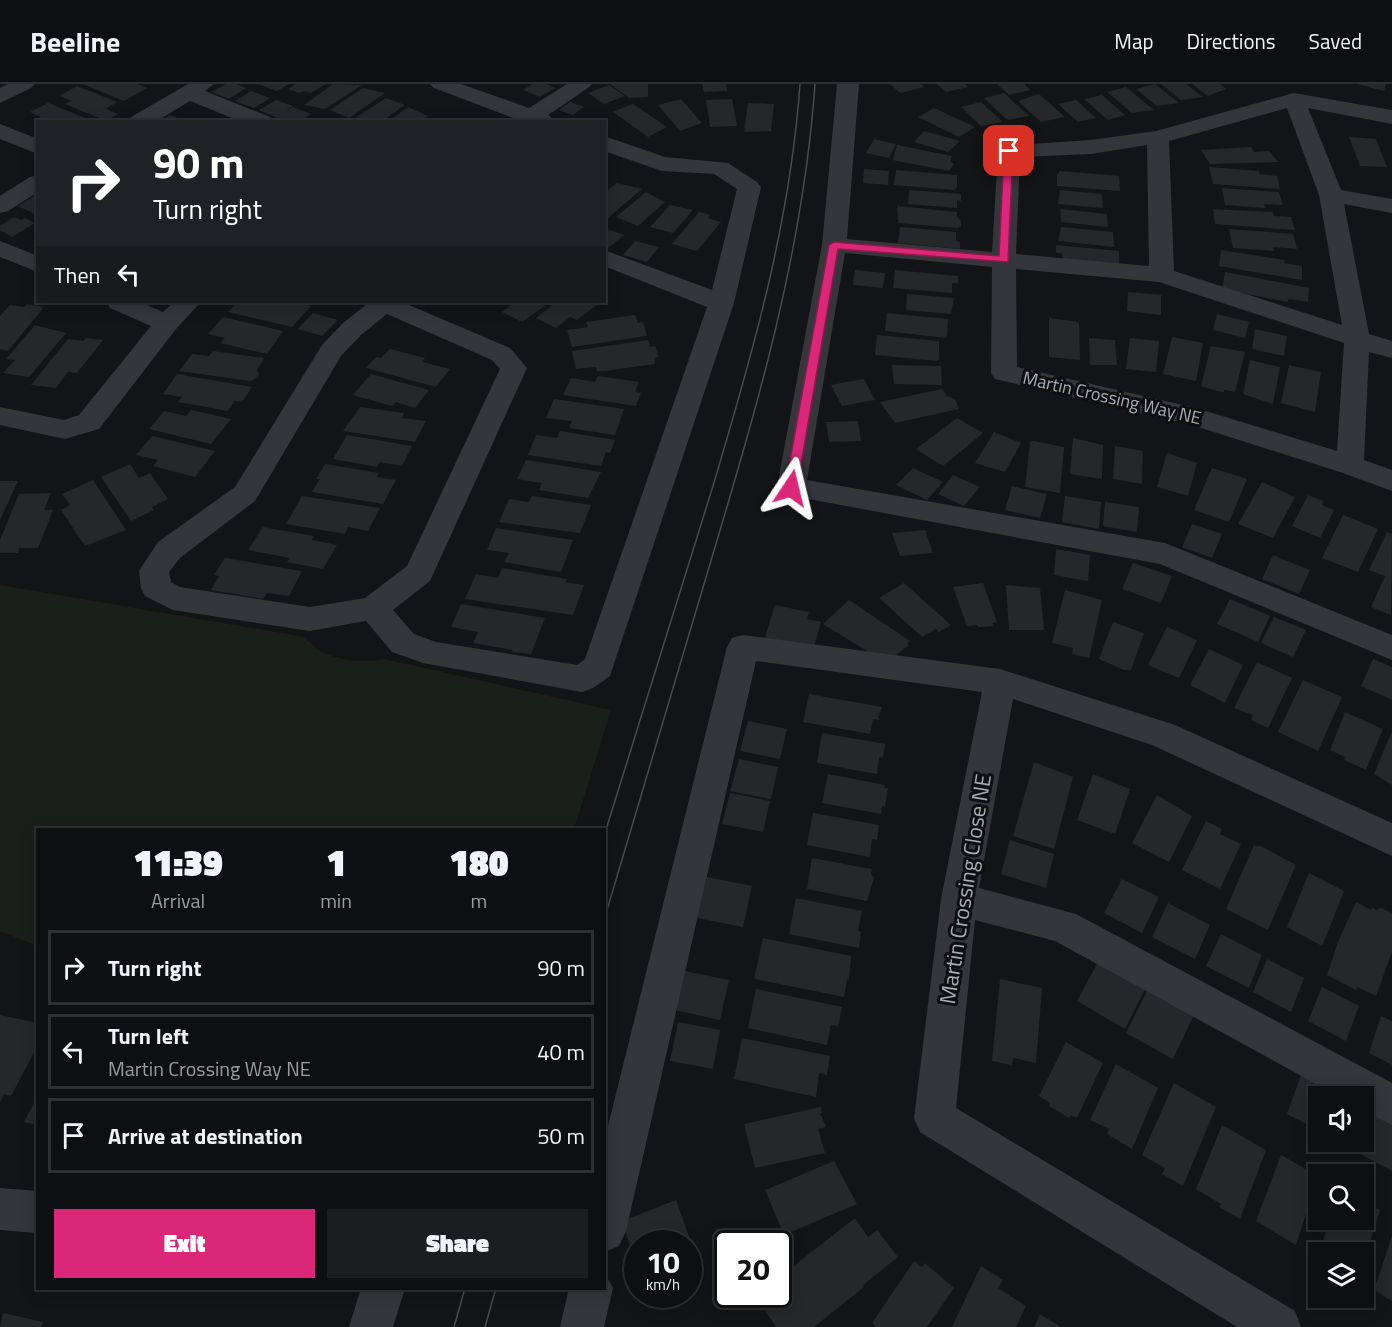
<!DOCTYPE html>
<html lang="en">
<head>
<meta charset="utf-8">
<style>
	:root { --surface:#0e0f10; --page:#1c1d1e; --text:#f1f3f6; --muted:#9b9c9f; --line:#2e2f30; --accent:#db2777 }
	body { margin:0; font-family:"Titillium Web",sans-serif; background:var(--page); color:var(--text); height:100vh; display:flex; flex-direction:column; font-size:22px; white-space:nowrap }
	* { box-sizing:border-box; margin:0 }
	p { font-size:20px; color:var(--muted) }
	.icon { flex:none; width:33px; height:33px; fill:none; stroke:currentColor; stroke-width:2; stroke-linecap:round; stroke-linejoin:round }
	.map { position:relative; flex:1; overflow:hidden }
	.details { position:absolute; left:36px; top:744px; width:570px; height:462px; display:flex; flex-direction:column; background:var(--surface); border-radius:0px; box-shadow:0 3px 15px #0003,0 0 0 2px var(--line) }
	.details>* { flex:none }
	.hud { position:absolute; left:36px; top:36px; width:570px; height:183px; border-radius:0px; box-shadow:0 3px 15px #0003,0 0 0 2px var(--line); background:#202124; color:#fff; overflow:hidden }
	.fabs { position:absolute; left:1308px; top:1002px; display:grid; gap:12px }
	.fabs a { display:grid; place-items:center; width:66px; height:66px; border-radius:0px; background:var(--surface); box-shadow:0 3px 15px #0003,0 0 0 2px var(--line); font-size:30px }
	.speed { position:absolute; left:624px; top:1146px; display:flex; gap:12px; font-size:30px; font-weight:700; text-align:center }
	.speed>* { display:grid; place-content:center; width:78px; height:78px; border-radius:50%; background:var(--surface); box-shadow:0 3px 15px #0003,0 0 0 2px var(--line); line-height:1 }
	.speed small { font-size:15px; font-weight:400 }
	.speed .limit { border:3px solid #111; border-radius:9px; background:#fff; color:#111 }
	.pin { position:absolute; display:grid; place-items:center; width:51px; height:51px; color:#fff; margin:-26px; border-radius:12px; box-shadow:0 3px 9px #0006 }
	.me { position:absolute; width:66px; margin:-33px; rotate:10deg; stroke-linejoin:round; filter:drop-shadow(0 0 4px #0008) }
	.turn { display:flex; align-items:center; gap:21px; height:126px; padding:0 18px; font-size:27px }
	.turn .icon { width:78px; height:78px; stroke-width:2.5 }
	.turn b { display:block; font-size:42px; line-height:51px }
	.then { display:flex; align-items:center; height:57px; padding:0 18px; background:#0003; gap:12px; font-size:22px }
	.eta { display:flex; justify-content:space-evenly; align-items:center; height:102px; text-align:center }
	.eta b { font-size:36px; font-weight:800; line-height:42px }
	.cta { display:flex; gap:12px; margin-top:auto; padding:12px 18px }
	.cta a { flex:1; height:69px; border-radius:0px; background:var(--accent); color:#fff; font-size:24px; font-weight:800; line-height:69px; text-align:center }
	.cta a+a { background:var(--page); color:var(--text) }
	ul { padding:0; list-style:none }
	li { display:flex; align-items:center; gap:18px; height:75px; margin:0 12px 9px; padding:0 6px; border:3px solid var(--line); border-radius:0px }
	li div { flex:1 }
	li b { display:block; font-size:22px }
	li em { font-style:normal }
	header { display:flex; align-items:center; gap:36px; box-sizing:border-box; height:84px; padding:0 30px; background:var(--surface); border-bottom:2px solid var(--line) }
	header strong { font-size:28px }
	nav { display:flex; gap:33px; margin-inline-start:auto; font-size:21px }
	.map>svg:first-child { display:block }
</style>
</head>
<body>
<header>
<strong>Beeline</strong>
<nav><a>Map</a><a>Directions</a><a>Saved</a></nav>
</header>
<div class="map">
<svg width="1392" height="1243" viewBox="0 0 1392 1243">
	<rect width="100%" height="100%" fill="#131415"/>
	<!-- green -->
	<path fill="#192019" d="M0 501 305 553C324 577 356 579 384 575L611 626 574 745 38 746 37 862 0 847Z"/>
	<!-- building -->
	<path fill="#262729" d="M83 0H137L147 4 124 17Z
		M226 0H236L246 4 229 15 212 8Z
		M258 0H289L277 7Z
		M296 0H326L311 9 304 7 299 9 288 5Z
		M333 0 362 1 325 25 304 21Z
		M533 0H546L555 4 540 13 523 6Z
		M610 0H648V13L629 14Z
		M702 0H726L727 7 704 8Z
		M890 0H921L924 3 900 9Z
		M937 0H965L968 3 946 8Z
		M997 0H1024L1030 6 1009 11Z
		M1155 0 1179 19 1157 22 1136 5Z
		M1161 0H1186L1203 13 1181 16Z
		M1192 0H1220L1226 5 1208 12Z
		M1357 0H1386L1384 7Z
		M609 1 625 12 604 20 588 9Z
		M77 2 117 18 106 25 118 30 106 37 65 20 71 17 59 12Z
		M1126 3 1154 26 1132 29 1107 8Z
		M363 4 385 9 349 34 330 26Z
		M251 7 270 14 254 24 235 17Z
		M1004 9 1029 32 1007 36 984 14Z
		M1039 10 1065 33 1041 38 1018 17Z
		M1102 11 1125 31 1108 36 1084 15Z
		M386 14 405 21 381 38 352 36Z
		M681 15 702 39 680 47 658 21Z
		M732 15 737 42 710 43 706 16Z
		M276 16 293 22 285 28 293 23 311 30 299 38H287L259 26Z
		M1076 16 1096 34 1078 38 1058 20Z
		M570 18 584 23 573 31 559 26Z
		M981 18 1003 38 981 42 961 23Z
		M48 19 93 37V38L35 36 41 33 30 28Z
		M748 19 774 20 771 47 744 48Z
		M633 20 667 43 648 53 613 28Z
		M408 23 428 32 419 38H387Z
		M934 24 975 43 959 53 918 33Z
		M170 31 186 37V38H158Z
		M924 47 960 57 948 68 914 58Z
		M1349 53 1376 55 1387 83 1360 82Z
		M874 55 896 60 889 74 866 69Z
		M897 61 952 72 950 77 954 80 949 87 893 76Z
		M1251 63 1254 68 1269 67 1278 78 1210 80 1201 66Z
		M1209 83 1259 87V90L1277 92 1280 105 1213 100Z
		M864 85 889 87 888 101 863 99Z
		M896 86 957 91V103L954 106 894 101Z
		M1059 87 1119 92 1120 107 1057 102V90H1059Z
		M617 99 642 105 608 134 604 133V109Z
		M1222 104 1279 108 1283 121 1264 120 1265 124 1225 121Z
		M909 106 961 110V117L957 116V124L908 120Z
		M1060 106 1102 110 1103 124 1058 120Z
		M646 108 665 118 638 142 616 133Z
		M38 110V128L35 130 18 122Z
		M670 121 693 126 673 149 650 143Z
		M897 122 957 128V133L961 137V142L958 144 898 139Z
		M1060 125 1107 130 1108 143 1061 138Z
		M1213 125 1273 128 1274 132 1291 133 1295 146 1215 140Z
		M699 128 710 131 708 134 721 138 697 167 672 160Z
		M14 133 21 136 25 134 35 139 12 153 0 146V142Z
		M900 143 956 148V157L960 158V165L898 159Z
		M1061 143 1113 148 1114 163 1058 157Z
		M604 144 624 151 608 164 604 163Z
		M1229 145 1293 150 1297 165 1273 163 1274 167 1233 164Z
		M635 157 659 163 647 178 623 171Z
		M1056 161 1119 167V184L1063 179 1062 169H1056Z
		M1221 166 1285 176 1284 179 1302 182V196L1219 182Z
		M855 186 885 189 883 204 853 201Z
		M895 186 958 192V199H952V209L893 204Z
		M1225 188 1309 204 1308 218 1289 215 1287 218 1222 205Z
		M1128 208 1161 211V231L1127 227Z
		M907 210 954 214 951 230 906 226Z
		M238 218H293L311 222 292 243 228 228Z
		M515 218H550L522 238 502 228Z
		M561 218H601L577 236 570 233 556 244 536 234 555 219 558 221Z
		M27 220 44 223 8 267 0 265V232L10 221 24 223Z
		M313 229 338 236 322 252 298 245Z
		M887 229 948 235 947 252 946 254 885 247Z
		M1217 230 1249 238 1245 254 1213 246Z
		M635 231 638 239 643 238 647 252 572 263 567 246 588 243 586 238Z
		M223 233 283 247 267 270 220 259 225 254 208 250Z
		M1049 234 1079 238 1080 276 1049 273Z
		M35 241 66 249 29 293 3 289 15 276 6 275Z
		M1255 245 1287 252 1284 272 1252 265Z
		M877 251 939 257V275L937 277 875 271Z
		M1172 253 1203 259 1196 297 1163 290Z
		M86 254 103 256 77 289 68 288 56 304 31 301 68 255 83 257Z
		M1089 254 1115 256 1117 281H1090Z
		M1130 254 1159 257 1156 288 1126 285Z
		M648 256 650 263 655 262 659 273 654 274 655 280 605 287H597L596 283 576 285 572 267Z
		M1211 262 1245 268 1235 308 1224 306V308L1217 307 1201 302Z
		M390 265 425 274 422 278 450 285 436 303 366 284 376 273 381 274Z
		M213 267 264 274 257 286 259 290 255 295 250 297 179 287 192 270 209 272Z
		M1250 276 1280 283 1273 320 1243 310Z
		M892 281 941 282 942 301 894 300Z
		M1289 281 1321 288 1315 328 1281 319Z
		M177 290 252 303 242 318 234 317 228 327 178 318 182 313 163 310Z
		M371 290 429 306 415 324 396 318 392 322 353 311Z
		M598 292 639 298 635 308 641 309 636 322 563 311 571 294 595 298Z
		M864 295 875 316 842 322 831 301Z
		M942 305 947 312 955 315 959 325 895 339 880 318Z
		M554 315 624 325 615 351 569 344 572 337 546 334Z
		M360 323 404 329 402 334 426 337 415 358 343 347Z
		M191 326 231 335 211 360 149 345 164 327 186 332Z
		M957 334 983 349 943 382 916 365Z
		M858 337 861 357 829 358 826 338Z
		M560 347 615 356 610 369 606 368 601 382 528 371 536 351 557 354Z
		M994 348 1021 359 1005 388 975 379Z
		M347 351 412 362 402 382 380 378 377 383 333 375Z
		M152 352 215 367 195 393 153 382 158 376 136 371Z
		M1073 354 1103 361 1102 395 1070 390Z
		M1034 357 1064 363 1060 409 1025 403 1030 358Z
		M1115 362 1143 367 1142 400 1113 395Z
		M1167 369 1197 379 1188 412 1157 403Z
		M526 376 601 388 588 414 539 406 542 399 517 395Z
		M130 380 139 394 150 389 168 415 152 423 154 426 131 437 101 393Z
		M325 380 379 389 377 393 396 396 383 420 312 408 320 395H316Z
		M913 384 943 398 927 416 896 401Z
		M1212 384 1247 395 1229 438 1194 426Z
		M953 391 980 403 964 422 938 410Z
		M93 396 126 446 85 462 61 426 70 421 62 410Z
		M0 397H18L0 436Z
		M1262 398 1295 413 1273 454 1238 440Z
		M1012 402 1047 410 1040 434 1005 426Z
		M51 409 44 426H53L38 464H19L18 469H0V456L19 410Z
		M1308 411 1323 417 1322 421 1334 426 1320 454 1292 442Z
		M302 412 380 424 368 447 348 443 345 450 286 440Z
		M532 412 591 421 580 449 499 438 509 415 529 418Z
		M1065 412 1101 418 1099 445 1062 438Z
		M1105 418 1139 423 1137 448 1103 442Z
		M1343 431 1378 445 1358 488 1322 474Z
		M1192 440 1222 450 1212 474 1182 463Z
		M263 443 314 452 312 456 337 461 323 485 287 478 290 474 248 466Z
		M496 444 573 456 561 488 504 478 509 469 487 466Z
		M925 446 933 469 900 472 892 449Z
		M1387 448 1392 450 1391 531 1371 523 1385 492 1369 486Z
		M1056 465 1090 471 1088 497 1054 491Z
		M1273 471 1310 486 1299 510 1262 495Z
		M225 474 302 487 289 512 267 509 263 515 211 506 219 492 214 491Z
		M1133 479 1172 492 1161 519 1122 505Z
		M502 484 567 495 565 498 584 501 573 531 465 515 476 490 498 494Z
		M904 499 951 541 939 548 936 545 922 553 879 514Z
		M983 499 997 538 992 539 993 542 978 543 977 541 967 542 953 503Z
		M1006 501 1040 504 1044 546H1009Z
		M1065 506 1102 516 1089 574 1072 570 1073 564 1052 559Z
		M1230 515 1270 532 1258 558 1217 540Z
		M849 516 910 557 907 560 909 561 886 579 823 540Z
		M461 520 545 534 531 570 512 568 513 566 473 559 478 548 451 543Z
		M775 521 809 528 807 535 821 538 813 567 764 556Z
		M1274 533 1306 546 1293 573 1261 559Z
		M1113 538 1144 549 1131 586H1124L1099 575Z
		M1167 543 1197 556 1179 594 1148 581Z
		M1209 565 1243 581 1225 619 1190 601Z
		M1373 575 1392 583V616L1361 602Z
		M1257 578 1292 594 1268 644 1251 636 1253 631 1234 624Z
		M1303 596 1342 613 1318 667 1278 648Z
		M809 610 882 623 878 633 880 636 873 635 870 650 803 638Z
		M1345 628 1383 645 1366 686 1344 676 1345 673 1330 666Z
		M748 637 787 645 780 675 740 667Z
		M1392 647V701L1374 690Z
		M822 649 885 660 883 674 879 673 877 690 817 679Z
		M739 675 778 683 771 715 730 707Z
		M1034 678 1073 693 1054 765 1013 752Z
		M828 690 885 701 884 704H888L885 723 882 722 881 730 822 719Z
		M1093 690 1130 705 1115 750 1077 736Z
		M730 709 770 717 763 748 722 740Z
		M1157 711 1192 732 1169 778 1132 759Z
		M813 729 879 741 877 756 872 755 870 773 807 761Z
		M1206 737 1222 745 1220 750 1241 760 1220 805 1182 786Z
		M1010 756 1054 770 1046 804 1001 790Z
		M1254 761 1258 763 1259 761 1296 781 1268 846 1226 825Z
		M812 774 872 785 871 790 874 794 867 817 807 805Z
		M1309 789 1344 807 1322 862 1287 843Z
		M707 793 752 802 743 843 697 834Z
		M1122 795 1159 813 1142 849 1104 829Z
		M796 814 862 827 858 847 861 848 859 864 789 850Z
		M1356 818 1371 826 1372 824 1376 826 1381 824 1392 829V868L1376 912 1357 903 1356 906 1327 891 1338 858Z
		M1168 819 1210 841 1195 875 1152 853Z
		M1221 850 1262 871 1249 904 1206 882Z
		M763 854 851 872 849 896 847 895 844 913 754 895Z
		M1267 875 1304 894 1291 928 1253 908Z
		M1099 876 1146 903 1125 945 1077 917Z
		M685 887 729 896 720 936 675 926Z
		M1000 895 1042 904 1036 979 1013 974 1012 981 992 977Z
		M1149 903 1195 929 1173 975 1126 949Z
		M1322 903 1359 922 1346 957 1308 937Z
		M756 905 842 923 838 942 831 941 827 961 748 944Z
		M0 931 38 939V961L11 1012 4 1010 0 1018Z
		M1381 932 1392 937V981L1369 969Z
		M678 938 720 946 713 985 670 977Z
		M742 954 830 972 827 991 819 989 816 1013 734 995Z
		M1066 958 1103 979 1077 1034 1071 1031 1069 1034 1049 1022 1050 1019 1039 1012Z
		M1116 980 1158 1004 1132 1065 1107 1050 1109 1045 1090 1036Z
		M1302 988 1349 1012H1318V1046L1287 1030Z
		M1174 999 1216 1023 1183 1102 1162 1090 1165 1084 1142 1071Z
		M38 1011V1041L24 1038Z
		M1364 1018 1392 1034V1087L1344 1061 1345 1058H1364Z
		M821 1023 822 1029H820L826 1043 818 1045 825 1069 755 1084 744 1040Z
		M1222 1041 1266 1066 1240 1135 1219 1123 1221 1120 1196 1105Z
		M1281 1071 1318 1092 1296 1161 1256 1137Z
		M834 1077 857 1120 784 1151 765 1106Z
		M1364 1113 1370 1117 1369 1120 1380 1126 1364 1177V1168H1319L1330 1136H1364Z
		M676 1116 696 1172 688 1175V1160H638L637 1183 622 1137Z
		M855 1134 868 1153 877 1146 898 1173 863 1201 864 1203 814 1243H776L755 1212 778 1210V1194Z
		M1392 1152V1217L1374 1206Z
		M914 1177 922 1183 925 1179 954 1204 927 1243H876L872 1239Z
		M981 1182 1003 1196 998 1204 1026 1222 1016 1243H952Z
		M3 1229 43 1238 41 1243H0Z
		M1040 1230 1061 1243H1034Z"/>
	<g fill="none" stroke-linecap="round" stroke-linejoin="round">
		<!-- minor -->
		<path fill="#34363a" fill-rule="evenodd" d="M8 0H35L31 4 0 19V4Z
			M188 0H214L205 7 270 33 273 38H242L190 17 155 38H128L131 33Z
			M430 0H461L529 24 567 0H592L588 4 548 31 557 38H524L434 4Z
			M837 0H859L847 155 992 168 998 67 1001 62 1091 56 1156 47 1294 9 1392 26V40L1308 24 1341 106 1392 115V129L1344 120 1369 250 1392 257V274L1369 268 1364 376 1392 386V407L1340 388 1192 341 995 295 991 289 992 183 845 169 807 396 1165 459 1392 551V576L1160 480 781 410 777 403 822 161ZM1287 24 1319 111 1342 241 1174 187 1169 57ZM1147 61 1149 182 1016 170 1020 73 1091 70ZM1016 185 1159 198 1344 259 1337 367 1196 324 1017 283Z
			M0 40 38 55V70L0 55Z
			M604 52 665 73 728 79 757 98 761 103 734 219 610 592 593 604 582 608 423 579 392 568 366 537 310 547 173 526 145 512 141 504 139 487 158 458 235 403 322 261 343 239 367 220V218H402L510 264 527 284 430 497 393 526 414 550 436 558 577 581 585 575 707 223 604 182V166L712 206 737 105 714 90 662 87 604 67ZM387 230 492 276 500 285 407 482 365 514 310 523 180 503 171 498 169 488 180 474 255 417 341 272 361 251Z
			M38 91V108L8 127 0 129V112L30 93Z
			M0 157 38 172V188L0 173Z
			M107 218H140L163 228 174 218H201L176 245 99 345 65 355 0 341V323L64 336 79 331 151 242 110 224Z
			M743 551 1000 585 1175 641 1392 739V772L1152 661 1013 615 979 804 1076 830 1392 999V1041L1364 1027V1012H1338L1055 857 975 836 956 1024 1295 1227 1301 1243H1237L920 1048 914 1034 941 815 982 608 756 577 626 1147 619 1162 604 1168V1058L727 563 732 554Z
			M0 1104 38 1107V1149L0 1146Z
			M604 1188 613 1204 604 1243H560L569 1204H604Z
			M361 1204H405L393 1243H349Z"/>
		<!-- tram -->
		<path stroke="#474a4f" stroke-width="1.5" d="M604 752C640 635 677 519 713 402 753 268 790 140 800 0
			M604 836C639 718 674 599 710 480 758 319 803 169 815 0
			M454 1243 465 1204
			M485 1243 496 1204"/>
	</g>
	<!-- route -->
	<path fill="#db2777" stroke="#8e194d" stroke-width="1.5" d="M1009 64 1013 67 1008 178 838 165 797 404 796 406H787L785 404 829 161 834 158 999 172 1004 67Z"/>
	<g text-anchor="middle" stroke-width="6" stroke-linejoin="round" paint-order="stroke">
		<!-- far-street labels -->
		<g font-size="18" fill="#a4adb6" stroke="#0e0f10">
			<text transform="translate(1112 314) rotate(13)" y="6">Martin Crossing Way NE</text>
		</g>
		<!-- street labels -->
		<g font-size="22" fill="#a4adb6" stroke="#0e0f10">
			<text transform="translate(965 805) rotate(-81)" y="8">Martin Crossing Close NE</text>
		</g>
	</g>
</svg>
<div class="fabs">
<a><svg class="icon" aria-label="sound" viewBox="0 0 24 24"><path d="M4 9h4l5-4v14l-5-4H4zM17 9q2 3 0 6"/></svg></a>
<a><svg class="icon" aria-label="search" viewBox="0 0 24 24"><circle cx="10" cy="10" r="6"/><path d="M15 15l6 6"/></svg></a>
<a><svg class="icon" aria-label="layers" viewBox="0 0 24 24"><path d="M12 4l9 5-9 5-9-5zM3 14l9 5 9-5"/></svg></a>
</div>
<div class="speed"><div>10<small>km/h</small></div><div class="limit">20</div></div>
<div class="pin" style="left:1009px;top:67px;background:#d93025"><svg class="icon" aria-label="arrive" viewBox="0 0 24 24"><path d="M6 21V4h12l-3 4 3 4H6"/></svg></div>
<svg class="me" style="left:791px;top:404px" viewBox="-20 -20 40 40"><path d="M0-17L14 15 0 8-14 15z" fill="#db2777" stroke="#fff" stroke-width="4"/></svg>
<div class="hud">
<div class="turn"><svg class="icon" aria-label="right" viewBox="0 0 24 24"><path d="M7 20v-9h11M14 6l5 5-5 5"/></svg><div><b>90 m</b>Turn right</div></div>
<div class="then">Then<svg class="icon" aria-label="left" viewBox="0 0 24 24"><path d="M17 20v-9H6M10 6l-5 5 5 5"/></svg></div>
</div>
<section class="details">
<div class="eta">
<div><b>11:39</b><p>Arrival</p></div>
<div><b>1</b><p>min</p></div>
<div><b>180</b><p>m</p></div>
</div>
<ul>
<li><svg class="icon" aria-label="right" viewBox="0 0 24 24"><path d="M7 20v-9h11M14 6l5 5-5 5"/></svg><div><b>Turn right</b></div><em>90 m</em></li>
<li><svg class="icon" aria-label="left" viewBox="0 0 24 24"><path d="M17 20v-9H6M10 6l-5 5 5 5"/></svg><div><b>Turn left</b><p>Martin Crossing Way NE</p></div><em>40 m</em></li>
<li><svg class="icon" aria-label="arrive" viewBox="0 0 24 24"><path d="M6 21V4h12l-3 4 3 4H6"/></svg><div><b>Arrive at destination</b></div><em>50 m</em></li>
</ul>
<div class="cta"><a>Exit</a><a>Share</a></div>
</section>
</div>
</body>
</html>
